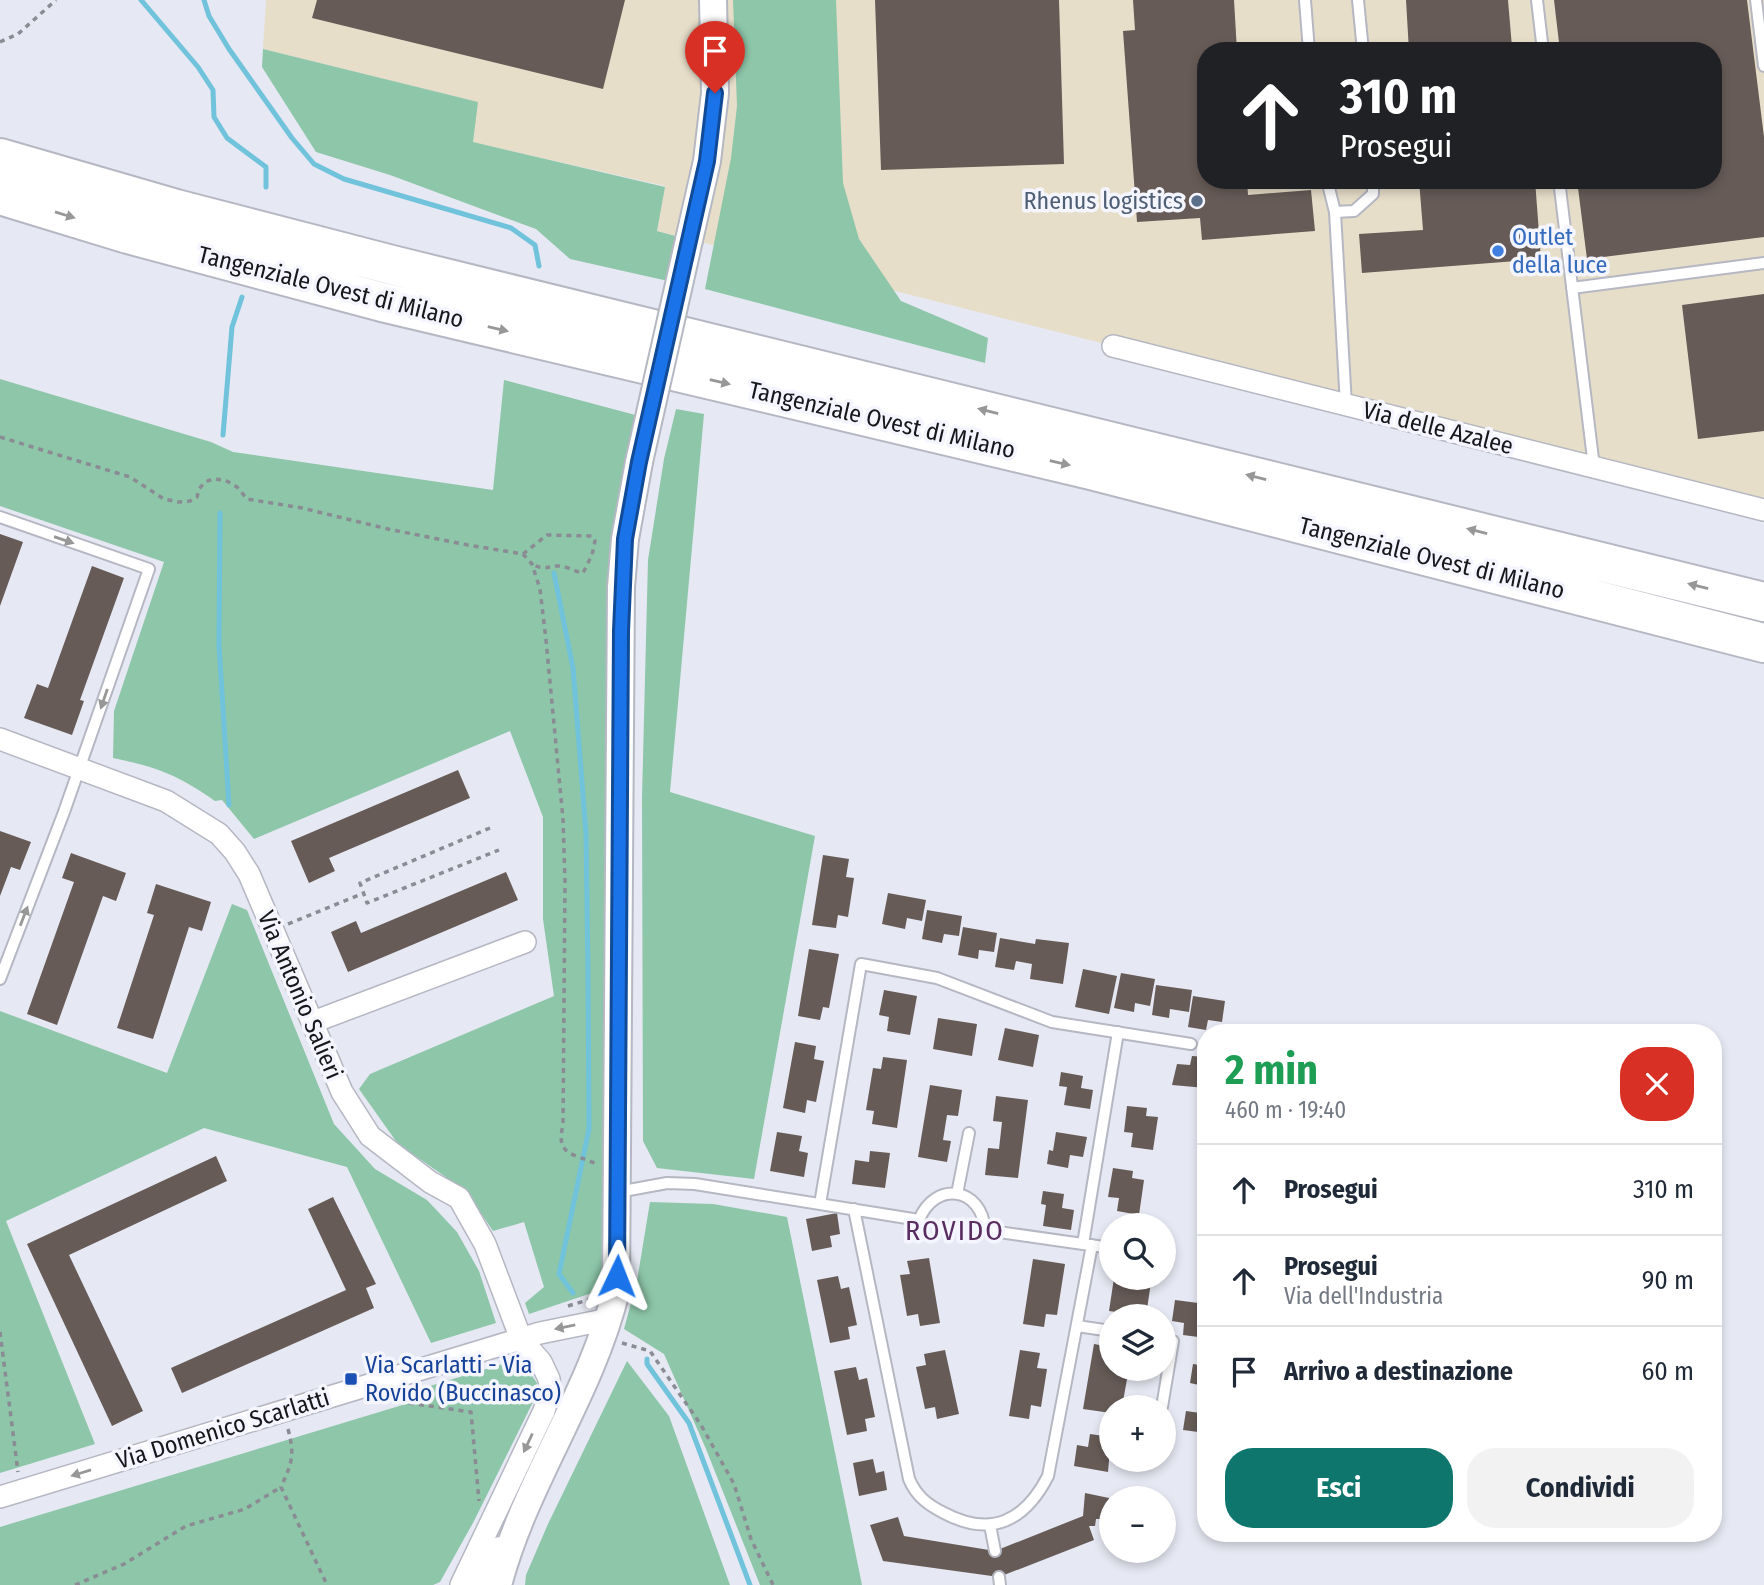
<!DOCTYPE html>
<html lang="it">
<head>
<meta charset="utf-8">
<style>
	:root { --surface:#fff; --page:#f2f2f3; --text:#1f2937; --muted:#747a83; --line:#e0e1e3; --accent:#0f766e }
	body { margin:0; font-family:"Fira Sans Condensed",sans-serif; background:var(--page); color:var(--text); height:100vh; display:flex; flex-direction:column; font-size:26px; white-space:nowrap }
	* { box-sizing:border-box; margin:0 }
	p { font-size:23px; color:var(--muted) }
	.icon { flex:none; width:38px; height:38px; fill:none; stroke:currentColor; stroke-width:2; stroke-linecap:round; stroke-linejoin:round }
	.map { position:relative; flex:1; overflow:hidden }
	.details { position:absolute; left:1197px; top:1024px; width:525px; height:518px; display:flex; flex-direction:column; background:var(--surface); border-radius:28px; box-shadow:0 4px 10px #0003 }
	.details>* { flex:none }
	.top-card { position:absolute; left:1197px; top:42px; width:525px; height:147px; border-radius:28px; box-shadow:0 4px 10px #0003; background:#202124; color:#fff; overflow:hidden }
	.controls { position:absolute; left:1099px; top:1213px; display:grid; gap:14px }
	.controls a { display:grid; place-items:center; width:77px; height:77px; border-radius:50%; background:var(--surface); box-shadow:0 4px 10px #0003; font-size:35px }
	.pin { position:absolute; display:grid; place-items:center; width:60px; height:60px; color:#fff; margin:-72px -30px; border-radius:50% 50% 50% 0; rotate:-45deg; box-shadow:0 0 7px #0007 }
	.pin .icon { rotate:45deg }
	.me { position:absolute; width:77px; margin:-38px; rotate:2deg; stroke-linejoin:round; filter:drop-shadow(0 0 5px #0008) }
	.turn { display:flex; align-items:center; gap:24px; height:147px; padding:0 28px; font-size:32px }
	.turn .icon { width:91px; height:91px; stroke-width:2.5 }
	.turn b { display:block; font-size:49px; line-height:60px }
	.round { display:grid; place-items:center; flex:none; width:74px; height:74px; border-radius:28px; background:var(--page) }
	.headline { display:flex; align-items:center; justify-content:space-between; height:119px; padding:0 28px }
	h1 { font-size:42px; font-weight:700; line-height:52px; color:#1e9e55 }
	.primary-button { display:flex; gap:14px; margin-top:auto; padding:14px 28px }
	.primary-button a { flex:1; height:80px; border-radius:28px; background:var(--accent); color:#fff; font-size:28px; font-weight:700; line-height:80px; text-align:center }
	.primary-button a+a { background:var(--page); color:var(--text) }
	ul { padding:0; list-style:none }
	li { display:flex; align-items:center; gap:21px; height:91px; padding:0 28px; border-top:2px solid var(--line) }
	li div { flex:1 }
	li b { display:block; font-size:26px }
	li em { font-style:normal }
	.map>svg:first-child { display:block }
</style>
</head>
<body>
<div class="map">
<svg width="1764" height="1585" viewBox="0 0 1764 1585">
	<rect width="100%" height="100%" fill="#e6e8f3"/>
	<!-- industrial -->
	<path fill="#e7dec9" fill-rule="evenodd" d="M266 0H1764V510L657 231 665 186 472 142 477 102 263 49ZM1206 51H1713V180H1206Z"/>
	<!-- green -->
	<path fill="#8dc6a9" d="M733 0H836L843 183 859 239 901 301 988 338 985 363 705 289 731 158 737 106Z
		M263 49 478 102 473 142 665 187 657 231 679 237 668 281 570 259 536 229 390 175 316 152 262 67Z
		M0 379 211 442 233 452 493 490 504 380 639 416 605 1243 601 1290 529 1314 525 1303 544 1287 524 1222 493 1231 466 1191 398 1144 359 1089 370 1074 554 996 543 919V817L510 731 254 839 222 800 215 801C178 775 157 767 113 758L114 711 164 562 0 506Z
		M676 409 704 414 670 792 815 836 754 1179 657 1168 643 1141 642 798 648 560 664 459Z
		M232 904 247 910 334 1124 375 1169 427 1200 457 1232 479 1271 496 1323 431 1343 347 1167 204 1128 6 1221 95 1444 0 1473V1011L167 1073Z
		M650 1202 713 1204 787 1217 862 1585H760L706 1449 664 1354 624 1329 637 1281Z
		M627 1361 669 1416 730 1585H525L526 1575 548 1524Z
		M506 1363C522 1365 529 1370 537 1383L534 1400 474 1521 440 1582 433 1585H0V1527L409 1403 410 1392Z"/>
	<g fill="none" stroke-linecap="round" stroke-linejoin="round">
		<!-- stream -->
		<path stroke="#70c3da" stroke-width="5" d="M141 0 198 67 213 90 214 117 227 138 266 167V187
			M204 0 209 16 229 49 292 138 314 164 344 179 511 228 535 245 539 266
			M223 435 232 327 242 297
			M220 513 219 645 229 805
			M554 573 573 668 586 833 588 972 589 1129 559 1274 573 1293
			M647 1359V1364L689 1423 750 1585"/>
	</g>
	<!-- building -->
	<path fill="#665b57" d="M317 0H625L603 89 312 18Z
		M875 0H1059L1064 164 881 170Z
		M1133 0H1234L1237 51H1206V180H1247L1248 195 1311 190 1315 231 1202 240 1200 218 1137 222 1123 31 1135 30Z
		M1406 0H1508L1512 47 1525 46V51H1409Z
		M1554 0H1747L1764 137V237L1587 259 1577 180H1713V51H1560Z
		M1419 180H1535L1541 259 1362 273 1359 234 1423 230Z
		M1764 294V431L1698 439 1682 305Z
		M0 534 23 542 0 606Z
		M92 566 124 578 80 700 84 701 72 735 24 718 37 684 48 688Z
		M458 770 470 798 329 858 335 871 309 883 291 841Z
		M0 831 31 842 20 870 11 867 0 896Z
		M71 853 126 873 116 901 103 896 57 1025 27 1014 74 882 62 878Z
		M823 855 849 859 846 877 854 878 848 917 838 915 836 928 812 925Z
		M506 872 518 900 348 972 331 932 356 921 361 933Z
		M156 884 211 902 202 931 189 927 153 1039 117 1028 154 915 147 913Z
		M888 893 926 900 922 921 907 918 905 929 882 924Z
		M927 910 962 916 959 936 944 934 942 943 922 939Z
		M963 927 997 933 994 952 979 950 978 959 958 955Z
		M1000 938 1035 944 1036 939 1069 943 1063 984 1030 979 1032 964 1016 961 1014 970 995 967Z
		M809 949 839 954 829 1008 823 1007 820 1020 798 1016Z
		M1083 969 1117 976 1109 1014 1075 1007Z
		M1121 973 1155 979 1150 1006 1135 1003 1134 1012 1114 1008Z
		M1156 985 1192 990 1189 1012 1170 1009 1169 1018 1152 1015Z
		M884 990 917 996 910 1035 887 1031 889 1017 879 1015Z
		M1193 996 1225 1001 1222 1022 1208 1020 1206 1030 1188 1027Z
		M938 1018 977 1024 972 1056 933 1049Z
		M1005 1028 1039 1035 1033 1067 998 1060Z
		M795 1042 816 1046 814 1059 824 1061 816 1102 807 1100 805 1113 783 1108Z
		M1192 1056 1206 1057V1088L1172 1085 1177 1064 1190 1065Z
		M883 1057 907 1060 897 1128 872 1124 874 1111 866 1110 873 1068 881 1069Z
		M1061 1072 1083 1076 1081 1088 1093 1090 1090 1109 1064 1105 1067 1087 1059 1086Z
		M930 1085 962 1090 958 1116 947 1115 943 1140 951 1141 947 1162 918 1157Z
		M996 1096 1028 1100 1018 1178 985 1175 988 1148 999 1149 1002 1122 993 1121Z
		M1127 1106 1147 1108 1146 1116 1158 1117 1153 1150 1131 1147 1133 1133 1124 1132Z
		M777 1132 802 1136 799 1151 808 1153 804 1177 770 1171Z
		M1056 1132 1087 1137 1083 1157 1070 1155 1068 1168 1047 1164 1049 1150 1053 1151Z
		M870 1151 890 1153 885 1188 852 1184 855 1160 869 1162Z
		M216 1156 227 1181 69 1255 143 1411 112 1426 27 1244Z
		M1113 1168 1133 1171 1132 1178 1144 1180 1139 1215 1117 1211 1119 1198 1108 1197Z
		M1043 1191 1064 1194 1062 1208 1074 1210 1071 1230 1043 1226 1046 1205 1041 1204Z
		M333 1197 376 1284 366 1288 374 1308 182 1393 171 1368 346 1290 308 1209Z
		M837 1213 840 1234 830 1236 832 1247 812 1251 806 1219Z
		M929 1258 940 1323 920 1326 918 1314 907 1316 900 1275 910 1274 907 1261Z
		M1033 1259 1065 1264 1057 1315 1046 1314 1044 1327 1023 1324Z
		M838 1276 841 1289 849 1287 857 1325 848 1327 850 1339 830 1343 817 1280Z
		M1114 1278 1151 1282 1146 1316 1109 1311Z
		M1175 1300 1206 1304V1338L1183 1335 1184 1323 1172 1321Z
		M1094 1344 1111 1347V1368H1129L1122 1407H1111V1413L1083 1409Z
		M945 1350 959 1414 937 1419 935 1407 925 1409 916 1367 926 1365 924 1354Z
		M1020 1350 1040 1353 1037 1368 1047 1369 1041 1407 1031 1405 1029 1419 1009 1416Z
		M1193 1364 1206 1366V1433L1183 1430 1186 1411 1200 1413 1204 1386 1190 1383Z
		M856 1367 859 1380 867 1378 875 1417 865 1419 867 1431 847 1435 834 1371Z
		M1090 1434 1111 1437 1108 1472 1074 1466 1077 1445 1088 1447Z
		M873 1459 876 1473 884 1471 887 1490 859 1496 853 1463Z
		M1085 1493 1109 1498 1106 1519H1096L1095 1526H1089L1094 1540 999 1577 883 1561 870 1525 898 1517 904 1536 995 1551 1083 1516Z"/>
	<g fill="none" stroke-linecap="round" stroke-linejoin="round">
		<defs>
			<path id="service" d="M1305 0 1309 51
				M1358 0 1363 51
				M1537 0 1543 51
				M1756 0 1764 66
				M1327 180 1335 212 1346 405
				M1559 180 1594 467
				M1335 212 1354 211 1373 194V180
				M1572 288 1764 263
				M0 517 149 569 64 812 0 979
				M618 1192 667 1183 695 1184 919 1220C935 1180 982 1187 985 1230L1111 1248
				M957 1194 969 1133
				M820 1204 861 964 937 978 1052 1022 1191 1044
				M854 1209 909 1479C916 1496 928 1505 944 1513 991 1538 1025 1521 1048 1476L1092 1245
				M1083 1244 1118 1032
				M1164 1255H1165
				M1077 1326 1111 1331
				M1162 1407 1173 1341 1164 1339
				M990 1525 995 1551
				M999 1577 1000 1585"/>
			<path id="minor" d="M1113 346 1764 510
				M0 739 166 801 219 834 235 852 249 874 342 1092 370 1136 430 1182 459 1198 485 1244 521 1339 541 1362 549 1379 550 1389 544 1411 461 1585
				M313 1022 525 942
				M0 1497 540 1333 609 1319"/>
			<path id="tertiary" d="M689 240 707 161 715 93 713 0
				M475 1585 500 1550
				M498 1585C525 1482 591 1394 616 1291L621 587 625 539 639 462"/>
			<path id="motorway" d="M0 158 176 209 392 265 1764 602
				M0 195 128 234 382 302 1091 470 1764 643"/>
		</defs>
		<!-- service casing -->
		<use href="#service" stroke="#b5b7c2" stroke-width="14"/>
		<!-- minor casing -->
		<use href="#minor" stroke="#b5b7c2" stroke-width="24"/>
		<!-- tertiary casing -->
		<use href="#tertiary" stroke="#b5b7c2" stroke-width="30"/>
		<!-- motorway casing -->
		<use href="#motorway" stroke="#b5b7c2" stroke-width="42"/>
		<!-- path -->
		<path stroke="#8a8b93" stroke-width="3.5" stroke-dasharray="5 5" stroke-linecap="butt" d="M0 42 18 34 56 0
			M0 437 130 477 164 499 178 502 190 501 197 497 199 489 205 482 213 479 225 480 237 487 247 499 302 508 388 529 468 545 523 554 532 564 540 589 546 640 563 819 565 881 563 1125C555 1157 575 1153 596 1164
			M523 554 547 535 592 536 595 541 592 555 583 573C576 572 568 567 561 566 548 565 549 571 533 565
			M490 828 360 883 367 903 499 850
			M288 924 364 893
			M568 1306 591 1299
			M0 1332 18 1472
			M622 1343 650 1351 701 1425 734 1484 751 1539 773 1585
			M409 1403 471 1412 479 1501
			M288 1429C295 1455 292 1463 281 1487L327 1585
			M75 1585 124 1564 186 1526 245 1509 281 1487"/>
		<!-- service -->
		<use href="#service" stroke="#fff" stroke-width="10"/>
		<!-- minor -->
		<use href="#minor" stroke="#fff" stroke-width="21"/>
		<!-- tertiary -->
		<use href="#tertiary" stroke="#fff" stroke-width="26"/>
		<!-- motorway -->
		<use href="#motorway" stroke="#fff" stroke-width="38"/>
		<defs>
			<path id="tertiary-bridge" d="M639 462 689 240"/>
		</defs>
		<!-- tertiary-bridge casing -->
		<use href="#tertiary-bridge" stroke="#b5b7c2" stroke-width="30" stroke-linecap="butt"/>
		<!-- tertiary-bridge -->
		<use href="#tertiary-bridge" stroke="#fff" stroke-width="26"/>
	</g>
	<!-- one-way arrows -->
	<defs><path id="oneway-solid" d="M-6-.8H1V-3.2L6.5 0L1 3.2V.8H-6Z" transform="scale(1.75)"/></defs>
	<g fill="#979798">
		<use href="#oneway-solid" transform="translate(65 215) rotate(17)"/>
		<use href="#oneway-solid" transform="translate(498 329) rotate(13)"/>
		<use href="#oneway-solid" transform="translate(720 382) rotate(13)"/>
		<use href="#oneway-solid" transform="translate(988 411) rotate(-166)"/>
		<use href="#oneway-solid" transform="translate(1060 463) rotate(13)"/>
		<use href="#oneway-solid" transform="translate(1256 477) rotate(-166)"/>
		<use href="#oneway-solid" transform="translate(1477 531) rotate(-166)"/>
		<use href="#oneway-solid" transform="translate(64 540) rotate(19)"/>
		<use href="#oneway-solid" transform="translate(1698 586) rotate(-166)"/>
		<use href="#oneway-solid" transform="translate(104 699) rotate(109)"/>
		<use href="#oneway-solid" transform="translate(24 916) rotate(-69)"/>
		<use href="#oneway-solid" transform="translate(565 1327) rotate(169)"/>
		<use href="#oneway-solid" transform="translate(528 1443) rotate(115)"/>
		<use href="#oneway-solid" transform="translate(81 1473) rotate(163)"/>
	</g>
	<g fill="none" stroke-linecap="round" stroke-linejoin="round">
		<defs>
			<path id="route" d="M617 1276 621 631 625 539 639 462 707 161 715 93"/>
		</defs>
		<!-- route casing -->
		<use href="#route" stroke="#114b97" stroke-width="18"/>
		<!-- route -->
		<use href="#route" stroke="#1a73e8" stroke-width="12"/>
	</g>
	<!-- markers -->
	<circle fill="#5c6f8a" stroke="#f4f5fe" stroke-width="2.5" cx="1197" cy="201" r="7"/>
	<circle fill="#3f7fe0" stroke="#f4f5fe" stroke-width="2.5" cx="1498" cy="251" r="7"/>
	<rect fill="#1a4fb4" stroke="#f4f5fe" stroke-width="2.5" x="344" y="1372" width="14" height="14" rx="3.5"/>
	<g text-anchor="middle" stroke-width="7" stroke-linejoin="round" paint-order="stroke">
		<!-- service labels -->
		<g font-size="24" fill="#4e5e75" stroke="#f4f5fe" text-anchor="end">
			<text x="1183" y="209">Rhenus logistics</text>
		</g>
		<!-- shop labels -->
		<g font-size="24" fill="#366cbe" stroke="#f4f5fe" text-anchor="start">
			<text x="1512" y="245">Outlet<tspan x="1512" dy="28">della luce</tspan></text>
		</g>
		<!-- street labels -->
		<g font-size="24" fill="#17171b" stroke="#f4f5fe">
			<text transform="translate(331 287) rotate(14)" y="8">Tangenziale Ovest di Milano</text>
			<text transform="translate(882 420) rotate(13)" y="8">Tangenziale Ovest di Milano</text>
			<text transform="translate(1438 428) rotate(14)" y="8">Via delle Azalee</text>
			<text transform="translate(1432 558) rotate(14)" y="8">Tangenziale Ovest di Milano</text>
			<text transform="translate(300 995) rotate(67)" y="8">Via Antonio Salieri</text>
			<text transform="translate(223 1429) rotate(-17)" y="8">Via Domenico Scarlatti</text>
		</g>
		<!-- transit labels -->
		<g font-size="24" fill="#164399" stroke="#f4f5fe" text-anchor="start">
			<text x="365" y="1373">Via Scarlatti - Via<tspan x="365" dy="28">Rovido (Buccinasco)</tspan></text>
		</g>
		<!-- quarter labels -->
		<g font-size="28" letter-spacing="2" fill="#5a2d61" stroke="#f4f5fe">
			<text x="955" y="1240">ROVIDO</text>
		</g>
	</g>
</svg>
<div class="controls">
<a><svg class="icon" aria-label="search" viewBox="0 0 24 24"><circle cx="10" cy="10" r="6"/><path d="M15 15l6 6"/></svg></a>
<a><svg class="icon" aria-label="layers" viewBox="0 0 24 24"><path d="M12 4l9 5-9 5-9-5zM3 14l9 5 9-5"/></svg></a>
<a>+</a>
<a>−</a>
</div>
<div class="pin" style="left:715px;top:93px;background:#d93025"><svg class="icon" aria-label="arrive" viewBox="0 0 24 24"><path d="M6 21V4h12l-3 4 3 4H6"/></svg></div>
<svg class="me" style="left:617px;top:1276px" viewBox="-20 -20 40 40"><path d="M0-17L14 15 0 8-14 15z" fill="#1a73e8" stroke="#fff" stroke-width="4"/></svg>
<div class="top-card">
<div class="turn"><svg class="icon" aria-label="ahead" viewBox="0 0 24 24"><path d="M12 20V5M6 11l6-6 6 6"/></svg><div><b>310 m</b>Prosegui</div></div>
</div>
<section class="details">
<div class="headline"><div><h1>2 min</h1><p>460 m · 19:40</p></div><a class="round" style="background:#d93025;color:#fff"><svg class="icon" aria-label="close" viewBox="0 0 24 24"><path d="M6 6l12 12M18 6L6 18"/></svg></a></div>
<ul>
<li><svg class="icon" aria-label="ahead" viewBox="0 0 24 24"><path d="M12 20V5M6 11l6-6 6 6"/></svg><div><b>Prosegui</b></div><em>310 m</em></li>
<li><svg class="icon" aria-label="ahead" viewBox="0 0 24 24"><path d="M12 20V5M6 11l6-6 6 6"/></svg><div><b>Prosegui</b><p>Via dell'Industria</p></div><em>90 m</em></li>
<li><svg class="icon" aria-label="arrive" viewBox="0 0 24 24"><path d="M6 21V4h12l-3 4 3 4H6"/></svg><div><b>Arrivo a destinazione</b></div><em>60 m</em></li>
</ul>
<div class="primary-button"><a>Esci</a><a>Condividi</a></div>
</section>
</div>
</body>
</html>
